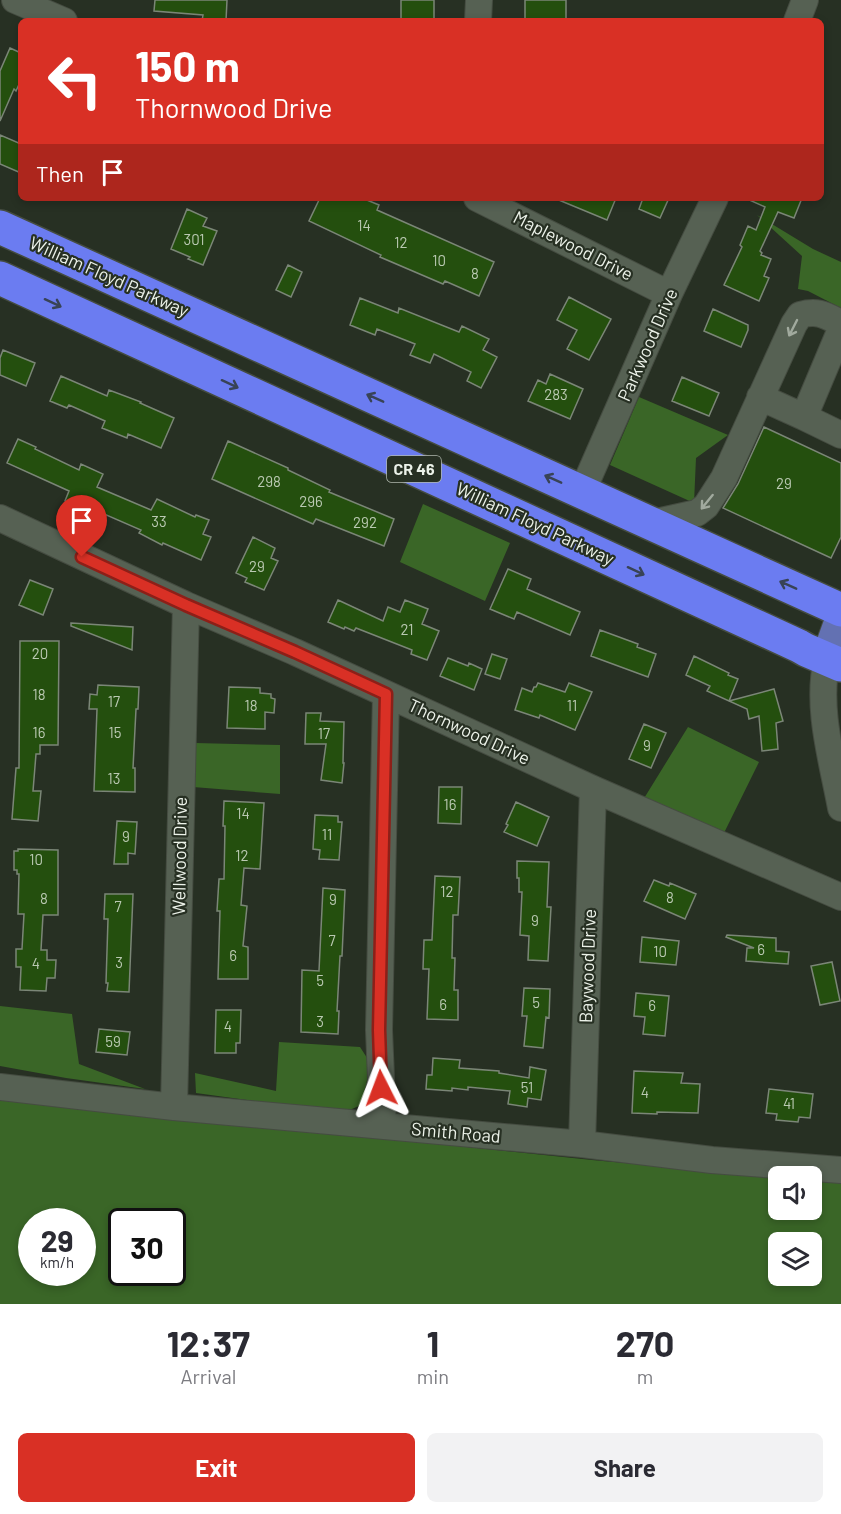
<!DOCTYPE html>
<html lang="en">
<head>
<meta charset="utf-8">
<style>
	:root { --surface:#fff; --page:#f2f2f3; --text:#2b2b33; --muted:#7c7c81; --accent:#d93025 }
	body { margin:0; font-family:Barlow,sans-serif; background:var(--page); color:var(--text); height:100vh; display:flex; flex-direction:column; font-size:22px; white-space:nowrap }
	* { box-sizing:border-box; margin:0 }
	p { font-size:20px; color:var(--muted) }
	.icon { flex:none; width:33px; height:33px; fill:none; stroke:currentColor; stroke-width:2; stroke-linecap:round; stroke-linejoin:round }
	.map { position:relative; height:1304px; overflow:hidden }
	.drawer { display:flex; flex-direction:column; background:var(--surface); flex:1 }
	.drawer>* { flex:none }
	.banner { position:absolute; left:18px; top:18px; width:806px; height:183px; border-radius:9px; box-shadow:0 3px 9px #0003; background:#d93025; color:#fff; overflow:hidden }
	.fabs { position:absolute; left:768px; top:1166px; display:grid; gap:12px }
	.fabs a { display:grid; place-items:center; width:54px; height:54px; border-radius:9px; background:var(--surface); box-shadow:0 3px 9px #0003; font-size:30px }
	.speed { position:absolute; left:18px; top:1208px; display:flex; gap:12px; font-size:30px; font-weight:700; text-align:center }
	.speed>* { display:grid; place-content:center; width:78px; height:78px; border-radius:50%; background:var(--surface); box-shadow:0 3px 9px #0003; line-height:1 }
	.speed small { font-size:15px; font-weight:400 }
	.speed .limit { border:3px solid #111; border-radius:9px; background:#fff; color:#111 }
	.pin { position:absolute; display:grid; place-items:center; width:51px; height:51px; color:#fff; margin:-62px -26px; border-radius:50% 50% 50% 0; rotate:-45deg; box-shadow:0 0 6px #0007 }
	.pin .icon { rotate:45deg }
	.me { position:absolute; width:66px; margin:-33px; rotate:357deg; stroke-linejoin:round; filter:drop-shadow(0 0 4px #0008) }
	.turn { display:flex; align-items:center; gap:21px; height:126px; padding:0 18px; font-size:27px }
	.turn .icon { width:78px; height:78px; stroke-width:2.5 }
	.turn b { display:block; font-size:42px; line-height:51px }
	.then { display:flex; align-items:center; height:57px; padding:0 18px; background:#0003; gap:12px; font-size:22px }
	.eta { display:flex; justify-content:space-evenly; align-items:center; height:102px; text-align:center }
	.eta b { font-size:36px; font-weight:700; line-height:42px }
	.action { display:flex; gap:12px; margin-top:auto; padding:12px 18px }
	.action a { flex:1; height:69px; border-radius:9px; background:var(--accent); color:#fff; font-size:24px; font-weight:700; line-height:69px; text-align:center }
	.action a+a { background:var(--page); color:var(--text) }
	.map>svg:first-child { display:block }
</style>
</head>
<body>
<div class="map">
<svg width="841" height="1304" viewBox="0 0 841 1304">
	<rect width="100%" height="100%" fill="#273023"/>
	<!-- forest -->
	<path fill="#3a6627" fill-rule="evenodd" d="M757 215 813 249 841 262V308L808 291 798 289 802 256Z
		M639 397 728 435 696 458 694 503 610 465Z
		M423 504 510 543 485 601 400 562Z
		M688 727 759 762 723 835 643 800Z
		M195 743 280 745V794L193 787Z
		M0 1006 72 1014 79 1064 145 1089 66 1078 0 1066Z
		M279 1042 360 1047 371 1064 361 1105 343 1113 196 1093 195 1073 276 1091Z
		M0 1098 592 1160 778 1177V1209H812V1181L841 1183V1304H0ZM32 1221H82V1272H32ZM122 1221H172V1272H122ZM778 1242H812V1275H778Z"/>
	<!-- building -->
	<path fill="#244f0e" stroke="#7b8677" stroke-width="1.5" d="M155 0H227L226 21H202L203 15 154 11Z
		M401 0H434V19H401Z
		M525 0H566V21H525Z
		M10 48 21 53V80L16 91 14 89 0 121V71Z
		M0 135 21 144V173L0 164Z
		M320 198H362L379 205 377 210 494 262 479 296 445 281 443 284 380 257 381 255 309 221Z
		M554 198H616L607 220Z
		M643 198H669L660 218 639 209Z
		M745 198H802L794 218 778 212 760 251 762 253 761 255 771 259 764 276 769 278 759 301 724 285 742 247 740 245 748 226 756 230 765 207Z
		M187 209 207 218 203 226 217 231 203 265 188 259 190 257 171 249Z
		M288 265 302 272 291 297 276 290Z
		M569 297 611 319 589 360 567 349 577 330 557 320Z
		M360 298 398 313 399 308 459 332 462 326 489 339 483 350 497 357 481 388 467 381 471 372 434 354 430 363 410 355 415 344 377 329 375 335 350 325Z
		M713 309 748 325V330L741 347 704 331Z
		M3 350 35 363 26 386 0 375V358Z
		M550 374 583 389 570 419 528 401 538 380 546 384Z
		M61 376 107 396 109 390 141 402 140 403 174 418 161 448 128 434 127 438 102 428 105 421 69 405 67 408 50 401Z
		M682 377 719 393 709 416 672 401Z
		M764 427 841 463V537L831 558 723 508 738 484Z
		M18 439 36 447 35 449 79 470 81 464 103 474 97 487 151 510 157 499 195 517 196 515 209 520 203 534 211 537 201 560 163 543 162 545 139 533 141 530 88 507 86 511 65 501 69 491 7 463Z
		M228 441 288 468V470L330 490 329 492 394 519 384 546 316 519 313 524 212 479Z
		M253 537 275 548 271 558 278 561 264 590 245 582 247 578 236 573Z
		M508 569 531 579 527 589 580 612 570 635 517 612 514 619 490 609Z
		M30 580 53 589 43 615 19 605Z
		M338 600 383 621 388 607 400 612 405 600 428 609 422 624 439 631 427 660 411 654 412 650 356 628 354 631 345 627 344 629 328 622Z
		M71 623 133 627 132 650 71 626Z
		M600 630 638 644 637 647 656 654 648 677 591 656Z
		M20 641H59L58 745H40V754H36L33 791H41L38 821 12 819 16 768H19Z
		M492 654 507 659 500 679 485 674Z
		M694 656 729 673 728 675 738 679 729 701 707 691 710 686 686 675Z
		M448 658 468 666 469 663 482 669 474 690 440 676Z
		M538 683 565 692 569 683 592 692 575 730 540 715 539 718 515 710 522 688 532 692 534 687H536Z
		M98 685 139 687 138 709H136L133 768H135V792L94 791 97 709H89L90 694 97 695Z
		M229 687 260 688V693L271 694V698L275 699 274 713 265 712V729L227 728Z
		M774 689 783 721 776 723 778 749 762 751 759 716 749 719 747 709 729 701Z
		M306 713H321L320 721 344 722 343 763H344L342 783 321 780 326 744H305Z
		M644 724 666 733 651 768 629 759Z
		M439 787H462L461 824 438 823Z
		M224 801 264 803 260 869 244 868 241 905 247 906 243 946 248 947V979H218L220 911H217L219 879H224L225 826H223Z
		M516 802 549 817 537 846 504 832 508 825 506 824Z
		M315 815 338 816V822H342L339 860 319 859 320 850 313 849Z
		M117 821 137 822 135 854 128 853V864H114Z
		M18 849 58 850V915H43L41 950H47V960H56L55 978H47L46 991 20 990 21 967H16V949H22L24 914H18L19 874H17V870H14V851H18Z
		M517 861 549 862 547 907H551L548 961 528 960 529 936 520 935 522 892H519V878H517Z
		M435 876 460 877 458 915H453L452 958H455L454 990H458V1020L427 1019 429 969H423L424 940H432Z
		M654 880 669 886 670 883 696 894 685 919 644 901Z
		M323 888 345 890 342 956H340L337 1011H339L338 1034 301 1032 302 970 319 971Z
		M105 894H133L129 992 107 991 108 983H106L108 919H104Z
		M727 935 776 938V951L789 952 788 964 746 961 747 948H754L726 937Z
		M642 937 679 941 676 965 640 962Z
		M832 962 840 1001 820 1005 811 966Z
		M524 988 550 989 549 1018 546 1017 543 1048 524 1046 527 1016H522Z
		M636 993 669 996 665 1036 643 1034 645 1017 634 1016Z
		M216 1010H241L240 1043H236V1053H215Z
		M99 1029 130 1032 127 1055 96 1052Z
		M433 1058 460 1060 459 1068 499 1071V1073L529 1078 530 1067 546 1070 541 1100 528 1098 527 1107 508 1104 510 1091 468 1087V1090L452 1088V1091L426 1089 427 1075H432Z
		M634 1071 683 1073 681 1083 700 1084 698 1113 657 1112V1114L632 1113Z
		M769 1089 813 1094 810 1118 799 1117 798 1122 776 1120 777 1114 766 1113Z"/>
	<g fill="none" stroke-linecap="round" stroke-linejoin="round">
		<defs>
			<path id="minor" d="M15 0 64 21
				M478 21 479 0
				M797 21 805 0
				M477 198 669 294
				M841 329 804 417 841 435
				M760 397 804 417
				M582 492 669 294 715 198
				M0 518 186 605 295 652 593 789 841 897
				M652 523 697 513 706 506 724 478 794 324 800 315C818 310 825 315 841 323
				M827 659C816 708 832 759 841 808
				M0 1087 174 1107 582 1144 712 1160 841 1170
				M174 1107 186 605
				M383 1126 379 1030 386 694
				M582 1144 593 789"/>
			<path id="major" d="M827 659 841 620"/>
			<path id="highway" d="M0 227 841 610
				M0 278 799 646 806 650 841 665"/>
		</defs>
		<!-- minor casing -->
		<use href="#minor" stroke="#454c41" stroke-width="28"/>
		<!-- major casing -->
		<use href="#major" stroke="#454c41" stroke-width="34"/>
		<!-- highway casing -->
		<use href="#highway" stroke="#454c41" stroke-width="36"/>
		<!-- minor -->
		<use href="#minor" stroke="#566153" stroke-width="26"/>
		<!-- major -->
		<use href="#major" stroke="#6371b2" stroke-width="32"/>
		<!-- highway -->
		<use href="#highway" stroke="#6b7cf1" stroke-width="33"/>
	</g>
	<!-- one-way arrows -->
	<defs><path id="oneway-shaft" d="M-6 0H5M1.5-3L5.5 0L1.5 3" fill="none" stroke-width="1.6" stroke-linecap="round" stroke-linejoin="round" transform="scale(1.5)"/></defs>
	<g stroke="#384356">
		<use href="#oneway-shaft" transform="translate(53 303) rotate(25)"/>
		<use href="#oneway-shaft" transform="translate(230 384) rotate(25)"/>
		<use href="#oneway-shaft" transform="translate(375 398) rotate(-156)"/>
		<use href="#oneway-shaft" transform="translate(553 479) rotate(-156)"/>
		<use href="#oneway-shaft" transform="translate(636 571) rotate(25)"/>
		<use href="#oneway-shaft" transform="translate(788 585) rotate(-156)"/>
	</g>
	<g stroke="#a1aa9e">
		<use href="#oneway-shaft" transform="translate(793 328) rotate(117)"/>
		<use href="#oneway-shaft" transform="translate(707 502) rotate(129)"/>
	</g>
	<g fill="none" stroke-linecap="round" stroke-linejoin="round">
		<defs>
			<path id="route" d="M82 557 186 605 295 652 386 694 379 1030 381 1088"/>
		</defs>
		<!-- route casing -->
		<use href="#route" stroke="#8d1f18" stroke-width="15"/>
		<!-- route -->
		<use href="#route" stroke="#d93025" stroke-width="10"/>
	</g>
	<g text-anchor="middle" stroke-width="4.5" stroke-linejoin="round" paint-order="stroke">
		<!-- number labels -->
		<g font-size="15" fill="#bac9b2">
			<text x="364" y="231">14</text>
			<text x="194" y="245">301</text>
			<text x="401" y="248">12</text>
			<text x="439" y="266">10</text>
			<text x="475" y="279">8</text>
			<text x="556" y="400">283</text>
			<text x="269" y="487">298</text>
			<text x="784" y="489">29</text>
			<text x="311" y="507">296</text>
			<text x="159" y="527">33</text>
			<text x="365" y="528">292</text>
			<text x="257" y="572">29</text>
			<text x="407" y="635">21</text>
			<text x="40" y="659">20</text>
			<text x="39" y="700">18</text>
			<text x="114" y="707">17</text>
			<text x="251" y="711">18</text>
			<text x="572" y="711">11</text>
			<text x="39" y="738">16</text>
			<text x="115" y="738">15</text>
			<text x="324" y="739">17</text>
			<text x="647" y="751">9</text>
			<text x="114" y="784">13</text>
			<text x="450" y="810">16</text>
			<text x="243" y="819">14</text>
			<text x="327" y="840">11</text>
			<text x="126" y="842">9</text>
			<text x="242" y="861">12</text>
			<text x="36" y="865">10</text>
			<text x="447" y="897">12</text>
			<text x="670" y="903">8</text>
			<text x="44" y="904">8</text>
			<text x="333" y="905">9</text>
			<text x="118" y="912">7</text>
			<text x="535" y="926">9</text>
			<text x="332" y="946">7</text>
			<text x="761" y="955">6</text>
			<text x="660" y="957">10</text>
			<text x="233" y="961">6</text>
			<text x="119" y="968">3</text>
			<text x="36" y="969">4</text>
			<text x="320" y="986">5</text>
			<text x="536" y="1008">5</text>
			<text x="443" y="1010">6</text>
			<text x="652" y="1011">6</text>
			<text x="320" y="1027">3</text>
			<text x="228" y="1032">4</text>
			<text x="113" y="1047">59</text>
			<text x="527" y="1093">51</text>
			<text x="645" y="1098">4</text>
			<text x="789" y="1109">41</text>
		</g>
		<!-- shield labels -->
		<rect fill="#273023" stroke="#b1b8ae" stroke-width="1.5" x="387" y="456" width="54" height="26" rx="4.5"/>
		<g font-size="16" font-weight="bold" fill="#ecf2e9">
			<text x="414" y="475">CR 46</text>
		</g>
		<!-- street labels -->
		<g font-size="18" fill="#ecf2e9" stroke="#273023">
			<text transform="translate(573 246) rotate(27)" y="6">Maplewood Drive</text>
			<text transform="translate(109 277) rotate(24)" y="6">William Floyd Parkway</text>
			<text transform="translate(648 345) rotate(-66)" y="6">Parkwood Drive</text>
			<text transform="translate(535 524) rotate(25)" y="6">William Floyd Parkway</text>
			<text transform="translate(469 732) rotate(25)" y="6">Thornwood Drive</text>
			<text transform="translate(180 856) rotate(-89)" y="6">Wellwood Drive</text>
			<text transform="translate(588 966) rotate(-88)" y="6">Baywood Drive</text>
			<text transform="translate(456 1133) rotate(5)" y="6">Smith Road</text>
		</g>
	</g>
</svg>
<div class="fabs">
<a><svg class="icon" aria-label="sound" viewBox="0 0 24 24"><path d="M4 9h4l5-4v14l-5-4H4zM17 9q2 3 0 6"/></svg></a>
<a><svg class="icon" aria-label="layers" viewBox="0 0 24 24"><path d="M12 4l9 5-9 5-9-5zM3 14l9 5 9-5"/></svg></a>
</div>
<div class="speed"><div>29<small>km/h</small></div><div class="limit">30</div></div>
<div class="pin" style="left:82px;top:557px;background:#d93025"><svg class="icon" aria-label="arrive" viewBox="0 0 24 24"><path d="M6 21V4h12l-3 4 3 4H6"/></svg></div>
<svg class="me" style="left:381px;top:1088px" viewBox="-20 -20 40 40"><path d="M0-17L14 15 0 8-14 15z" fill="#d93025" stroke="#fff" stroke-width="4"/></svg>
<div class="banner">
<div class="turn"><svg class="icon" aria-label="left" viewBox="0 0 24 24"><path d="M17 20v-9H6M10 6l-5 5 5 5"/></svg><div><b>150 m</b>Thornwood Drive</div></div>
<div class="then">Then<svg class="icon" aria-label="arrive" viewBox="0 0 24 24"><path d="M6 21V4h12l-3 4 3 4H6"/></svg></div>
</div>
</div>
<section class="drawer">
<div class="eta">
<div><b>12:37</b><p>Arrival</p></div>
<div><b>1</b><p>min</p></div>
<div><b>270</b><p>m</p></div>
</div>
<div class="action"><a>Exit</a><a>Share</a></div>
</section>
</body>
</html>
